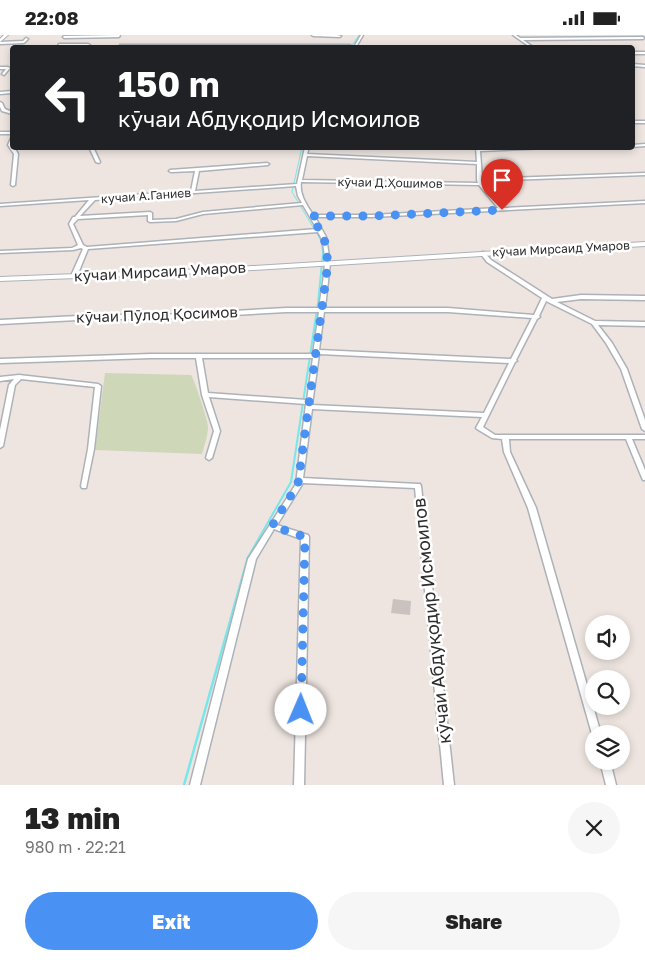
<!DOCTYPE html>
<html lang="en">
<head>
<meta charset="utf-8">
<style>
	:root { --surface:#fff; --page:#f6f6f6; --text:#222; --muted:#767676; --accent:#4991f2 }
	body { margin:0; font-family:"Golos Text",sans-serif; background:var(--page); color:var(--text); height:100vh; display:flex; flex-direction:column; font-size:19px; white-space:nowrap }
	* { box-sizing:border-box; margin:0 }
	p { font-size:16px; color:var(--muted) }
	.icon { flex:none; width:28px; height:28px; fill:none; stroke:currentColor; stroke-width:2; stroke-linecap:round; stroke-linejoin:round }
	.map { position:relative; height:750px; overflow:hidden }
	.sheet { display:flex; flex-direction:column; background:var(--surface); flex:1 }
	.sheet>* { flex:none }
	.banner { position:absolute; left:10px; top:10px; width:625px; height:105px; border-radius:5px; box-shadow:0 2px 8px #0003; background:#202124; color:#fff; overflow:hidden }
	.controls { position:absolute; left:585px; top:580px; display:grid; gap:10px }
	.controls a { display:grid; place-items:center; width:45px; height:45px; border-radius:50%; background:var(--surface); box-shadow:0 2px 8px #0003; font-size:25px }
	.pin { position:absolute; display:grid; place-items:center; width:42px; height:42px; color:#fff; margin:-51px -21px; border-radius:50% 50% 50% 0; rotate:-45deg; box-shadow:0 0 5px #0007 }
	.pin .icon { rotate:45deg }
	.me { position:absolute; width:55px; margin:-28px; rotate:1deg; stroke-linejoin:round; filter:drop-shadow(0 0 4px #0008) }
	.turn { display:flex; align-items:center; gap:18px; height:105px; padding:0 25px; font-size:22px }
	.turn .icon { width:65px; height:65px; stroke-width:2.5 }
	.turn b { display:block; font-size:35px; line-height:42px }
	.round { display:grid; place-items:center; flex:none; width:52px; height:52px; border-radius:26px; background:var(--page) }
	.headline { display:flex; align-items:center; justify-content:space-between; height:85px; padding:0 25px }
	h1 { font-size:30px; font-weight:800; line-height:38px }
	.primary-button { display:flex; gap:10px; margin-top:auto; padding:10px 25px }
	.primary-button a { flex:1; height:58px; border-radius:30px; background:var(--accent); color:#fff; font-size:20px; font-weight:800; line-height:58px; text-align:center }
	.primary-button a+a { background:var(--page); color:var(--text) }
	.status { display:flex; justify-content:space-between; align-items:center; height:35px; padding:0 25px; background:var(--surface); direction:ltr }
	.status svg { height:14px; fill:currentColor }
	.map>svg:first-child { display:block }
</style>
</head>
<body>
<div class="status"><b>22:08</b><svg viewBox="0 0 49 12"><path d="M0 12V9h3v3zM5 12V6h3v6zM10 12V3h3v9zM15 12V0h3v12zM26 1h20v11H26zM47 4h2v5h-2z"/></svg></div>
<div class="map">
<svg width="645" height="750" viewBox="0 0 645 750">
	<rect width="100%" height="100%" fill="#eee5e0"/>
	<!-- cemetery -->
	<path fill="#ced7b8" d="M105 338 191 340C194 343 209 389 208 392 208 401 204 411 202 419L95 415Z"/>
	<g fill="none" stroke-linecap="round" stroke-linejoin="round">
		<!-- stream-far2 -->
		<path stroke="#79e7ea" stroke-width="1" d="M351 12 359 0
			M302 112 292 157 319 202"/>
		<!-- stream-far1 -->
		<path stroke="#79e7ea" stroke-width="2" d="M247 524 291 447 318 268 323 218 322 206 319 201"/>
		<!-- stream -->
		<path stroke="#79e7ea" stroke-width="2.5" d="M184 750 248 522"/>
	</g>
	<!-- building -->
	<path fill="#c9c2bf" d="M393 564 411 566 410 580 391 578Z"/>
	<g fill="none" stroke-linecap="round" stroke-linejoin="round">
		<defs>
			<path id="minor" d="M120 0 119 2 64 3 63 2 64 1Z
				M312 0H337L341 1 340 2 313 1Z
				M361 0H363L356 12H354Z
				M513 0H516L520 3 643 2 644 3 643 4 523 5 533 12H530Z
				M26 3 28 4 24 8 0 9V7L23 6Z
				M59 9H88L90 10 88 11H58Z
				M120 10H350L352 11 350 12H119Z
				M632 17H645V19H632Z
				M632 29 645 30V32L632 31Z
				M0 32H8L10 33 4 40 2 39 6 34H0Z
				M12 56V58L0 59V57Z
				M0 67 2 68 5 74 12 77V79L2 76 0 72Z
				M632 86H645V88H632Z
				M0 97H12V99H0Z
				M11 103H12V112H14L18 119 15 150 13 151 11 150 14 119 8 110Z
				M645 109V111L632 112V110Z
				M89 112H93L100 127 99 128 96 127Z
				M305 112H309L307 119 477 127 476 112H480V114L571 112 480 116 482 144 645 138V140L482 146V149L503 173 645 166V168L372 182H315L326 202 330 228 325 273H448L534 280 542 263 487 227 480 218 482 217H484L491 225 552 264 581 260 645 261V265L581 264 557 267 595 286 645 287V291L598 290 612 308 627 334 645 385V396L642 394 621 334 606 308 592 289 546 266 539 281 540 282 537 284 516 325 517 326 515 327 483 392 495 400H645V404H632L645 435V445H643L642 443 626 404H509L510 417 536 473 601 699H594V702L592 699 528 473 504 417 502 404 492 403 477 394 476 393 482 382 312 374 303 443 418 449H420L421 451 454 750H444L415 453 303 448 277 490 308 500 309 502 304 750H294L301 504 274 494 256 524 200 750H190L248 524 296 449 306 369 209 362 220 396 212 423 209 425 206 423 214 396 202 360 196 323H151L0 328V324L151 319H313L319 277H286L161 284H97L0 289V285L97 280H161L286 273H319C322 251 331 217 318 197L88 214 77 241 74 243 71 241 83 214 81 213 73 215 0 218V216L72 213 78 210 69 189 73 182H75L89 165 0 171V169L191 156 195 136 171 137 169 136 170 135 267 128 269 129 268 130 199 136 195 156 297 149ZM307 121 477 129V145L478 148 302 145ZM301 147 479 150 498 173 372 180H313C307 170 299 160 301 147ZM296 151 298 161 302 168 203 177 176 184 152 185V178L150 177 80 181 95 165ZM303 170 317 194 87 212 83 210 73 189 78 184 148 180V186L150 187 176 186 203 179ZM324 277H448L532 283 511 324 319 315ZM319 319 509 328 484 378 312 370ZM202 323H313L307 365 208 358Z
				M19 340 98 349 101 351 94 414 86 453H82L81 451 88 414 95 352 21 344 15 350 3 411 0 413V395L9 350 14 344 0 346V342Z
				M600 726H610L616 750H606Z"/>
			<path id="tertiary" d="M4 0H8L0 7V4Z
				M645 207V211L204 238 0 246V242L204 234Z"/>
		</defs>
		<!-- minor casing -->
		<use href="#minor" stroke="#adb2b8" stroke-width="3"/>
		<!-- tertiary casing -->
		<use href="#tertiary" stroke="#adb2b8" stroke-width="2"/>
		<!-- minor -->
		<use href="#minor" fill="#fff" fill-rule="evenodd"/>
		<!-- tertiary -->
		<use href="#tertiary" fill="#fff" fill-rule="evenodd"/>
	</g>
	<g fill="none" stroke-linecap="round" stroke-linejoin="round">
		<!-- route -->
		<path stroke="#4991f2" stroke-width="9" stroke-dasharray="0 16.2" d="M301 675 305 502 272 491 298 449 328 228 324 202 311 181H372L502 175"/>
	</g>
	<g text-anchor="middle" stroke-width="5" stroke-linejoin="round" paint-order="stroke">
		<!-- far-street labels -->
		<g font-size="12" fill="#2d2d2d" stroke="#fff">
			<text transform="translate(390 148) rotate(1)" y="4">кӯчаи Д.Ҳошимов</text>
			<text transform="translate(146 161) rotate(-4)" y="4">кучаи А.Ганиев</text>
			<text transform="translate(561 214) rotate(-3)" y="4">кӯчаи Мирсаид Умаров</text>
		</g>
		<!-- street labels -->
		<g font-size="15" fill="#2d2d2d" stroke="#fff">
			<text transform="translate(160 237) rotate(-3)" y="5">кӯчаи Мирсаид Умаров</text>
			<text transform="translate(157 280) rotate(-2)" y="5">кӯчаи Пӯлод Қосимов</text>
		</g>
		<!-- near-street labels -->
		<g font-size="18" fill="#2d2d2d" stroke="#fff">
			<text transform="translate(432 586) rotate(-96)" y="6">кӯчаи Абдуқодир Исмоилов</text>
		</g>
	</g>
</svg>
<div class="controls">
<a><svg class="icon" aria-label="sound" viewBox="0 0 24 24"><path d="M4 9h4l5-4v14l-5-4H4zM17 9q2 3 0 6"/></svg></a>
<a><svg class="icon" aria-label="search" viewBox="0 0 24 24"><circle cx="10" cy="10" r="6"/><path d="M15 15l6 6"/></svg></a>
<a><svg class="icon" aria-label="layers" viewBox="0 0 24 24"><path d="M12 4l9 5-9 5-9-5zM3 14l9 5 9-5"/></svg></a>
</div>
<div class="pin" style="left:502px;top:175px;background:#d93025"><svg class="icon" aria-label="arrive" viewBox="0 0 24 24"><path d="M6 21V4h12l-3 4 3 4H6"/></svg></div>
<svg class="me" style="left:301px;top:675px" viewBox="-20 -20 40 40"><circle r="19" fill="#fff"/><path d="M0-13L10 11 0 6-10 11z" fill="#4991f2"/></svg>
<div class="banner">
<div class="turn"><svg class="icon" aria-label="left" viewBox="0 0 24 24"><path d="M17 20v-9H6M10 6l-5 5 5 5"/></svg><div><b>150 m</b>кӯчаи Абдуқодир Исмоилов</div></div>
</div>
</div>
<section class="sheet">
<div class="headline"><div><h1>13 min</h1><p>980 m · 22:21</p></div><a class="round"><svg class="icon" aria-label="close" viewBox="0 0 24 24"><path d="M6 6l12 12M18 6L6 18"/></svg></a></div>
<div class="primary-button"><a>Exit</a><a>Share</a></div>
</section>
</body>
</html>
